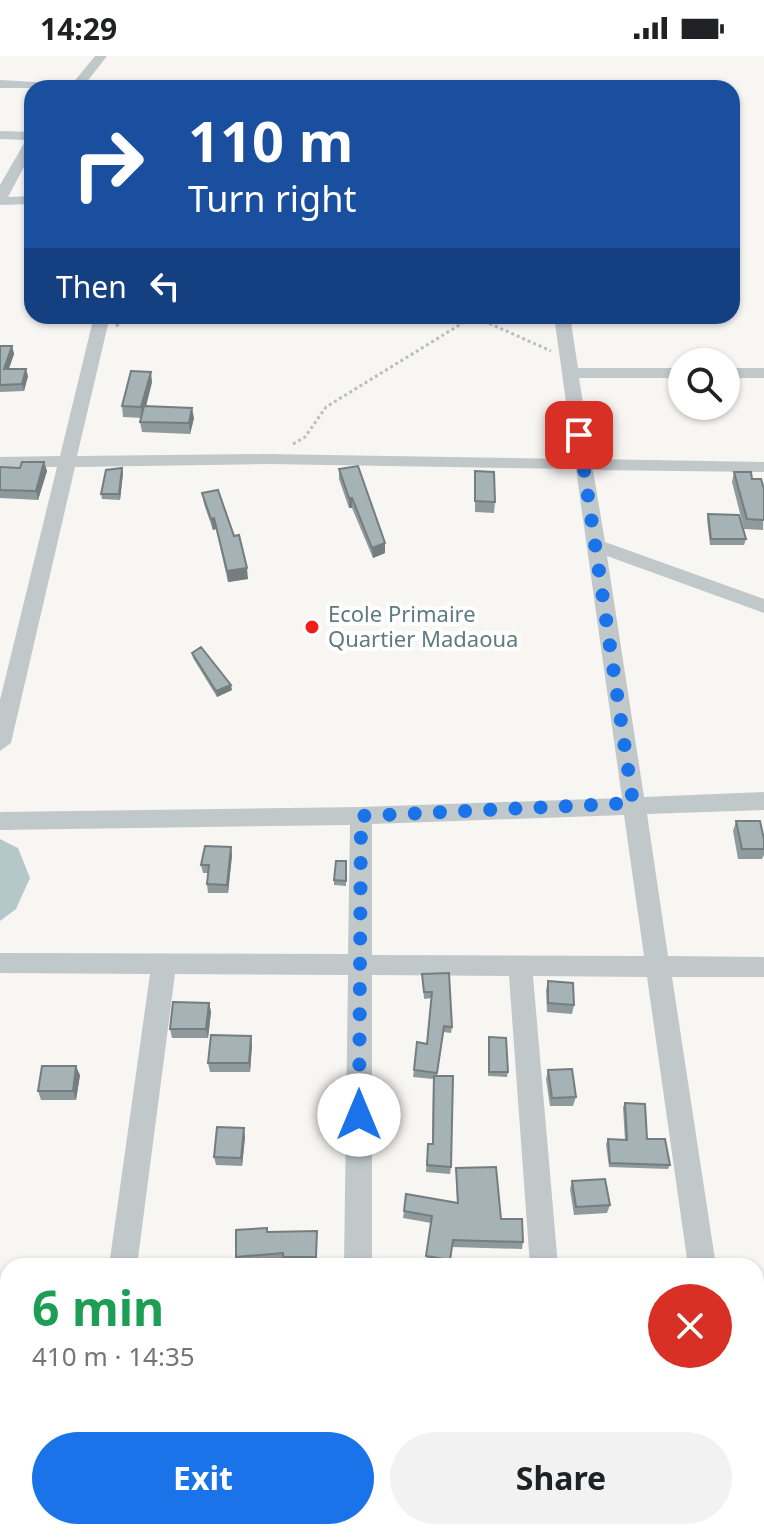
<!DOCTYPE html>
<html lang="en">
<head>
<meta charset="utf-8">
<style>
	:root { --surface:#fff; --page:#f2f2f2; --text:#202124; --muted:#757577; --accent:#1a73e8 }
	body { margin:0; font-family:"Noto Sans",sans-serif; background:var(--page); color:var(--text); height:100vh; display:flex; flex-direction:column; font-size:30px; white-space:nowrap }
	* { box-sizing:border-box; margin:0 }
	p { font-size:26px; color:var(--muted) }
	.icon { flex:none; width:44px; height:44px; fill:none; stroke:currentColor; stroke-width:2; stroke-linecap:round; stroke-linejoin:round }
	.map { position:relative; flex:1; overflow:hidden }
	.details { position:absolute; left:0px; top:1202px; width:764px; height:282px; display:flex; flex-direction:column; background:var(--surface); border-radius:24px 24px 0 0; box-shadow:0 2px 6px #0004 }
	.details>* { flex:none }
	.top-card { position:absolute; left:24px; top:24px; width:716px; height:244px; border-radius:24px; box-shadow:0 2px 6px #0004; background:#1a4fa0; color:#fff; overflow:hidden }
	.fabs { position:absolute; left:668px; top:292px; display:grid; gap:16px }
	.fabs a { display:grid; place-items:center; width:72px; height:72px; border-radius:50%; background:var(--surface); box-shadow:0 2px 6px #0004; font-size:40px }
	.pin { position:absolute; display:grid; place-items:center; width:68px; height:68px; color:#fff; margin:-34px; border-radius:16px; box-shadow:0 4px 12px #0006 }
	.me { position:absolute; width:88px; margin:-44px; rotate:0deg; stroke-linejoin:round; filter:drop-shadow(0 0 6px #0008) }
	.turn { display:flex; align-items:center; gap:28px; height:168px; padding:0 32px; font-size:36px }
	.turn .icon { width:104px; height:104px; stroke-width:2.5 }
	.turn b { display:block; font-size:56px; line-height:68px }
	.then { display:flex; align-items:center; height:76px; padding:0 32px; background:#0003; gap:16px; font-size:30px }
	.round { display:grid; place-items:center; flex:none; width:84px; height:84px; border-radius:42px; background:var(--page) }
	.headline { display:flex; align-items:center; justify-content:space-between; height:136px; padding:0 32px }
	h1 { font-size:48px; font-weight:700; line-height:60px; color:#1e9e55 }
	.cta { display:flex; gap:16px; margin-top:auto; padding:16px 32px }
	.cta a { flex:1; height:92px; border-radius:48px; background:var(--accent); color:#fff; font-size:32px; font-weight:700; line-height:92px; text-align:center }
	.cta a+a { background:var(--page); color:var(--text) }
	.status { display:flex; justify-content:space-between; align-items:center; height:56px; padding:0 40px; background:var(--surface); direction:ltr }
	.status svg { height:22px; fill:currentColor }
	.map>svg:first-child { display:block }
</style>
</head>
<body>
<div class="status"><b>14:29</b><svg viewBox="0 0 49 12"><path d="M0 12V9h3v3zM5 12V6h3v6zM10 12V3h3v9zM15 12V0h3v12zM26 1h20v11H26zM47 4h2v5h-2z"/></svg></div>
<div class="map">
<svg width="764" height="1483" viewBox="0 0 764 1483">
	<rect width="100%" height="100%" fill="#f7f6f3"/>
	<!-- water -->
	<path fill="#b5c8c9" d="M0 783 18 792 30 822 16 853 0 865Z"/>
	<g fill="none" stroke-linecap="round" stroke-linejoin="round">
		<!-- path -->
		<path stroke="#b9bec0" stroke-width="3" stroke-dasharray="3 3" stroke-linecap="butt" d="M473 260 551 295
			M116 270 132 260
			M293 388 305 381 326 351 474 260"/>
		<!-- minor -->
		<path fill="#c1c8ca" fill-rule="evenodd" d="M95 0H107L82 32H0V24L72 28Z
			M0 75 32 76V96L8 141 32 140V148L0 149V129L26 84 0 83Z
			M94 260H110L77 400 267 398 574 403 554 260H570L578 312H682V322H579L592 403 764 406V416L593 414 605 486 764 543V557L607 500 644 741 764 736V754L647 758 668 900 764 901V921H672L716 1210H688L647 921 533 920 558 1210H530L509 920 372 919V1210H344L348 919 175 918 137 1210H109L150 918 0 917V897L348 898 350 769 0 774V756L361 751 622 742 576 413 267 408 75 411 11 687 0 695V644L57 411H0V401L60 400ZM624 759 644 900 372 899V768Z
			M726 312H764V322H726Z
			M0 1298H8V1328H0Z
			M756 1300H764V1330H756Z
			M756 1474 758 1483H726L725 1476Z
			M72 1476H104L103 1483H71Z
			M461 1476H493V1483H461Z"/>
	</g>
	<!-- wall -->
	<path fill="#8f9a9d" d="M0 290H12L14 298 9 313 28 320 24 335 0 336Z
		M152 326 146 350 194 362 190 378 142 376 140 366 142 362 123 361 122 350Z
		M44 406 47 415 38 444 0 442V411L20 412Z
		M339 413 385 487V497L373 502 352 452H349L339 423Z
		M475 415 495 446 494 457 475 456Z
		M734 416 752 423 764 433 763 474 744 473 732 426Z
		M123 417 120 444 102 443 101 438Z
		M202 437 248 523 228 526 216 473 213 474 204 448Z
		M708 458 746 483 744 489H710L707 463Z
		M192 597 232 634 217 641 193 602Z
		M736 765 764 783V799L762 803H738L733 775Z
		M232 799 228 837H208L207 828 208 817H203L201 809Z
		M346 805V830L334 829V824Z
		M422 918 452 971 451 977 443 976 437 1020 451 1111 450 1118 426 1116 428 1088H432L433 1023 413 1021 414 1014 427 988 432 942 424 943Z
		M548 925 574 949 572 958 547 956 546 934Z
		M209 947 211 956 208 982H172L170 973Z
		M489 985 508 1016 507 1021 488 1020Z
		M252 989 250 1016H210L208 1007Z
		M548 1014 576 1041 573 1050H550L546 1023Z
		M80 1019 76 1044H41L38 1035Z
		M625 1047 647 1083 670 1109 668 1113 609 1111 606 1088 608 1083 625 1084 623 1051Z
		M245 1081 242 1110 216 1109 214 1101Z
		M456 1112 523 1186 522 1193 452 1191 450 1210 426 1207 431 1167 403 1162 404 1155 457 1147Z
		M572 1125 610 1149 607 1157 574 1159 570 1133Z
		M268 1176 317 1183V1208H284V1205L238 1208 236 1201Z
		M0 1399 8 1400V1440H3L1 1457Z"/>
	<!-- shaded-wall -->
	<path fill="#747d7f" d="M12 290 14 298 6 320 4 313Z
		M26 313 28 320 24 335 22 328Z
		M151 316 152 326 143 362 141 351Z
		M192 352 194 362 190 378 189 367Z
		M44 406 47 415 38 444 36 435Z
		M122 412 123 417 120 444 119 438Z
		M349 442H352V452H349Z
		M214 462 216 473 213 474 211 463Z
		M385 487V497L373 502 372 492Z
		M247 512 248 523 228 526 227 515Z
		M231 629 232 634 217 641 216 635Z
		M231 791 232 799 228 837 227 829Z
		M209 947 211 956 208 982 206 973Z
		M251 980 252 989 250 1016 249 1007Z
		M76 1010 80 1019 76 1044 73 1035Z
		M244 1072 245 1081 242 1110 241 1102Z
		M0 1437 3 1440 1 1457H0Z"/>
	<!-- building -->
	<path fill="#a6b3b6" stroke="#747d7f" stroke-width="2" d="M0 290H12L4 313H26L22 328 0 329Z
		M131 315 151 316 141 351 122 350Z
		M144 350 192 352 189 367 140 366Z
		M22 406H44L36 435 0 434V411L20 412Z
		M358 410 385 487 372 492 352 442H349L339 413Z
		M122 412 119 438H101L106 414Z
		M475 415 494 416 495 446 475 445Z
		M734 416H751L752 423H761L764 433V464L747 463Z
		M218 434 234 480 239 479 247 512 227 515 214 462 211 463 202 437Z
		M708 458 739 459 746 483H711Z
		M201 591 231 629 216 635 192 597Z
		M736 765H760L764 783V793H742Z
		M205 790 231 791 227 829 207 828 209 809H201Z
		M336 805H346V825L334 824Z
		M449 917 452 971 444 970 437 1017 414 1014 417 986 427 988 432 936H424L422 918Z
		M548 925 573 927 574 949 548 947Z
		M173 946 209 947 206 973H170Z
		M211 979 251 980 249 1007H208Z
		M489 981 506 982 508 1016H489Z
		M42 1010H76L73 1035H38Z
		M572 1013 576 1041 552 1042 548 1014Z
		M434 1020H453L451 1111 427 1109 428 1088H433Z
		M625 1047 645 1048 647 1083H665L670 1109 610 1107 608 1083 627 1084Z
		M217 1071 244 1072 241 1102 214 1101Z
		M496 1111 501 1163H522L523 1186 453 1184 450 1204 426 1200 432 1160 404 1155 406 1138 458 1147 456 1112Z
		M605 1123 610 1149 576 1151 572 1125Z
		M267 1172V1176L317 1175 316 1201H283V1197L236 1201V1174Z
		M0 1399 8 1400V1435H0Z
		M419 1478V1483H359V1479Z
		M112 1482 153 1483H112Z"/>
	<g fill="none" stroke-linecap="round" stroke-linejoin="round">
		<!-- route -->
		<path stroke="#1a73e8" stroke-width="14" stroke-dasharray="0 25.2" d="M359 1059 361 760 633 747 579 379"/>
	</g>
	<!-- markers -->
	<circle fill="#f21c19" stroke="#fff" stroke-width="3" cx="312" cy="571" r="8"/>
	<g text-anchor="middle" stroke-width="8" stroke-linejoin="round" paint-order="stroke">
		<!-- poi labels -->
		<g font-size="22" fill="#5f7a81" stroke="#fff" text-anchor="start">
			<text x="328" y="566">Ecole Primaire<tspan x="328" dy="25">Quartier Madaoua</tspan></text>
		</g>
	</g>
</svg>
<div class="fabs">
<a><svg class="icon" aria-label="search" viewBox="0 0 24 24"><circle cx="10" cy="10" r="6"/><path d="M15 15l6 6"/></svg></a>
</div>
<div class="pin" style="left:579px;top:379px;background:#d93025"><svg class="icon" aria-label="arrive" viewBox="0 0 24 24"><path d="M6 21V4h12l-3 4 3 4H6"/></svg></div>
<svg class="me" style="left:359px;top:1059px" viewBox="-20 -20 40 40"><circle r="19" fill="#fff"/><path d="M0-13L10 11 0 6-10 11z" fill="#1a73e8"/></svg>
<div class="top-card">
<div class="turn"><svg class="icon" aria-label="right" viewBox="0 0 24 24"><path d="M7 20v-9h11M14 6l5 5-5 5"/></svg><div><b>110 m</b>Turn right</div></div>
<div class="then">Then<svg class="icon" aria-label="left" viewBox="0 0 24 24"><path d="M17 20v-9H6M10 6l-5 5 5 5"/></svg></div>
</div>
<section class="details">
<div class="headline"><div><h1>6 min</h1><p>410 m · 14:35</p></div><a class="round" style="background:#d93025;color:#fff"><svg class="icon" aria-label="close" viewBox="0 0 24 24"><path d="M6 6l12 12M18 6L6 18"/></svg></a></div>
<div class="cta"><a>Exit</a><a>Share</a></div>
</section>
</div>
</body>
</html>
